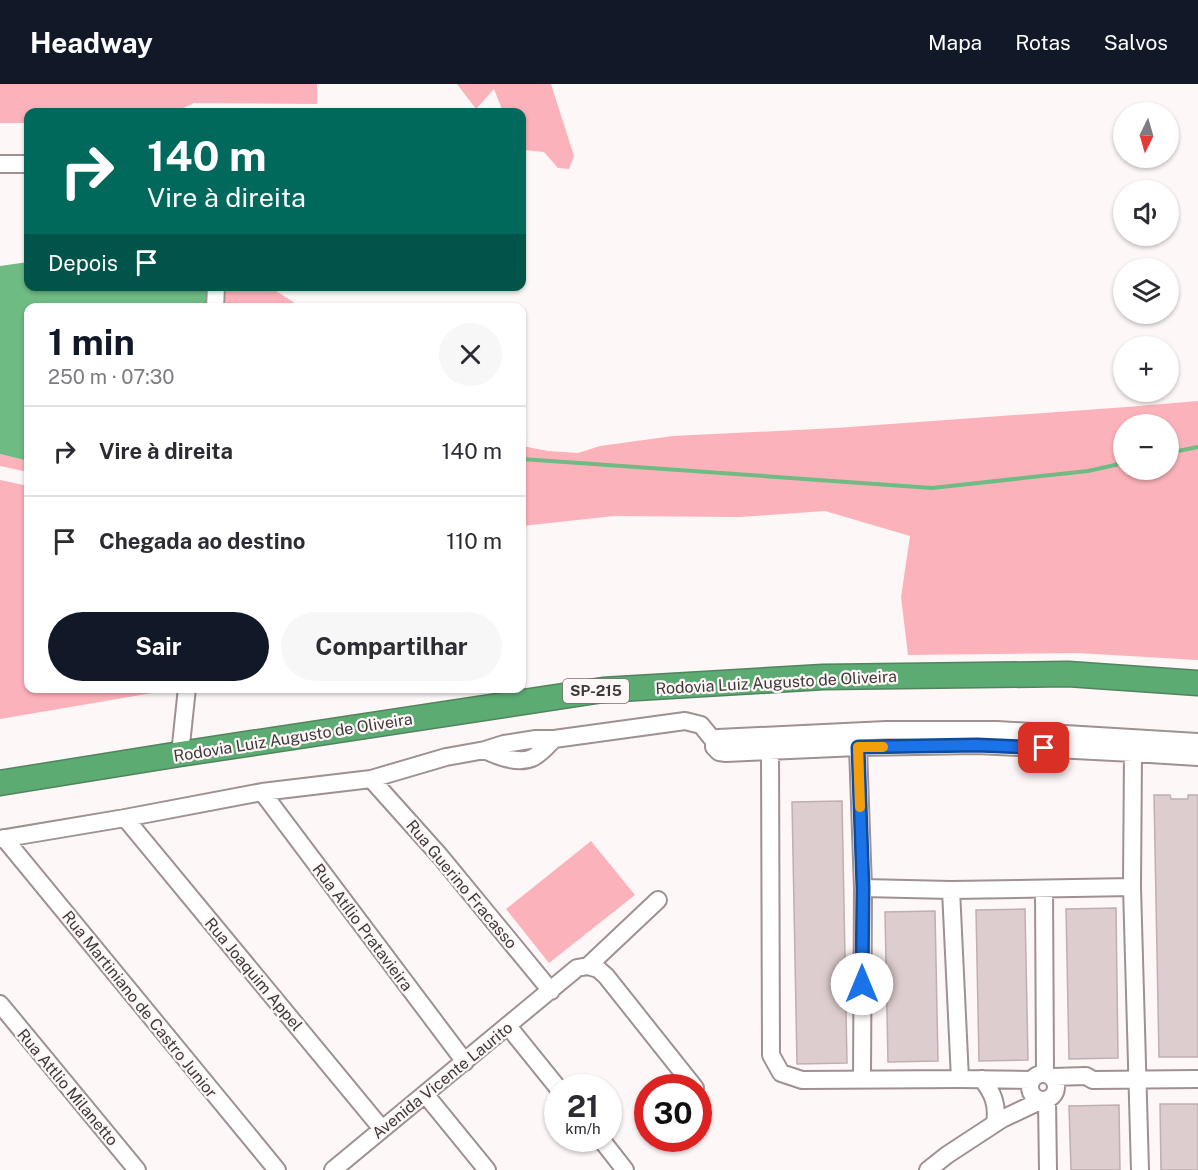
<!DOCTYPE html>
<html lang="pt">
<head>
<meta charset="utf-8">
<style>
	:root { --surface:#fff; --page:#f7f7f7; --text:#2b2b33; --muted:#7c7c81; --line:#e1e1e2; --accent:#111827 }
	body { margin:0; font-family:"Public Sans",sans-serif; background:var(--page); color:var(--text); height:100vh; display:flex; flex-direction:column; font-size:22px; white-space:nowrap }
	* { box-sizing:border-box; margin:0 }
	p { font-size:20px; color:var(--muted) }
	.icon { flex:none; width:33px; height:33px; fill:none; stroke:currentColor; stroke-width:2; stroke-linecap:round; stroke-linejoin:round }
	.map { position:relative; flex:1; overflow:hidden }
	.side { position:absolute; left:24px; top:219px; width:502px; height:390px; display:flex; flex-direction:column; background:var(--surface); border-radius:12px; box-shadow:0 2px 4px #0004 }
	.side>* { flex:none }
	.guide { position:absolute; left:24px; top:24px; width:502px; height:183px; border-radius:12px; box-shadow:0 2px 4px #0004; background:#00695c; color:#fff; overflow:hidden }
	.needle { width:39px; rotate:185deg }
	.tools { position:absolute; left:1113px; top:18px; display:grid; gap:12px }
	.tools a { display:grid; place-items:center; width:66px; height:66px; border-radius:50%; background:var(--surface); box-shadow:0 2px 4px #0004; font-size:30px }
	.speed { position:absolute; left:544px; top:990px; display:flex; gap:12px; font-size:30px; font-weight:700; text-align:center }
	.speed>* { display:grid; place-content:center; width:78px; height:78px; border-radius:50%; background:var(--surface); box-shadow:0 2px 4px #0004; line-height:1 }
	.speed small { font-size:15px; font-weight:400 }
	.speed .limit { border:9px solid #d22; background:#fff; color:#111 }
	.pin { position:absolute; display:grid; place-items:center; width:51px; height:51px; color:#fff; margin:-26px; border-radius:12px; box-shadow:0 3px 9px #0006 }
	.me { position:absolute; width:66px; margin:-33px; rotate:0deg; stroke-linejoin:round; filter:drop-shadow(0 0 4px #0008) }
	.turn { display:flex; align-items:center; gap:21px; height:126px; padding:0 24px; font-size:27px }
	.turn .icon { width:78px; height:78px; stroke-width:2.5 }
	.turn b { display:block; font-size:42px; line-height:51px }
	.then { display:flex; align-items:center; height:57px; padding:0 24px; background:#0003; gap:12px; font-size:22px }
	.round { display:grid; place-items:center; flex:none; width:63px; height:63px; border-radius:32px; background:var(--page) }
	.head { display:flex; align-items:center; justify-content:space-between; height:102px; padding:0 24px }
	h1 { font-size:36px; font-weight:700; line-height:45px; color:var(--accent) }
	.cta { display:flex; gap:12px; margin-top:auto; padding:12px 24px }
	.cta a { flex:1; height:69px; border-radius:36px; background:var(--accent); color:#fff; font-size:24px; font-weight:700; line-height:69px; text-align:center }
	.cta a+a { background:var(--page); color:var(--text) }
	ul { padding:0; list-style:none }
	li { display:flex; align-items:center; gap:18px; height:90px; padding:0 24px; border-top:2px solid var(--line) }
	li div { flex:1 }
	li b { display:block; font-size:22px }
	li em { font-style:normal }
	header { display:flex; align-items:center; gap:36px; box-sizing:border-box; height:84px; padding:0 30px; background:var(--accent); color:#fff }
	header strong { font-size:28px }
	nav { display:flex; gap:33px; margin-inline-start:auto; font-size:21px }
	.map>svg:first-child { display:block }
</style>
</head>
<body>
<header>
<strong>Headway</strong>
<nav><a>Mapa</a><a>Rotas</a><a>Salvos</a></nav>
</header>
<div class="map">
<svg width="1198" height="1086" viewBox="0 0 1198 1086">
	<rect width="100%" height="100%" fill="#fef7f8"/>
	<!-- green -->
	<path fill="#fcb2ba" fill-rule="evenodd" d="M0 0H317V20L194 19 175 28H28V39H0Z
		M457 0H551L574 72 569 85 558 84 544 68 524 66 522 63V28H503L494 5 476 25Z
		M222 202 270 203 301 223 221 224Z
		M1198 317V576L1077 569 908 571 901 513 910 452 825 427 740 433 614 432 522 442V362L548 367 578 369 600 362 673 352 836 344 1127 323ZM1168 340V386H1124V340Z
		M0 370 28 377V388L0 382Z
		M0 396 28 402V604L165 605 164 607 0 635Z
		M591 757 635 811 549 879 506 825Z"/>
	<!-- water -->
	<path fill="#6fbb84" d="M28 178V202L208 203 209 223 28 224V377L0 370V182Z"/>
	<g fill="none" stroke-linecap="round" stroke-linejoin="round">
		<!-- stream -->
		<path stroke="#6fbb84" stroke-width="4" d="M1168 369 1198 363
			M522 375 932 404 1088 387 1124 379"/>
	</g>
	<!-- building -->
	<path fill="#ddcdce" stroke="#bfafb0" stroke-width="1.5" d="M1154 711H1170L1171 715H1188V711H1198V973H1159Z
		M842 717 847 979 797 980 792 718Z
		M1116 824 1118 974 1069 975 1066 825Z
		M1025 825 1028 976 979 977 976 826Z
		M935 827 938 977 888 978 885 828Z
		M1160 1020H1198V1086H1161Z
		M1119 1021 1120 1086H1071L1069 1022Z"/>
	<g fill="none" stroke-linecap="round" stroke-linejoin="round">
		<defs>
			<path id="minor" d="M0 80H28
				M215 224 216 202
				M1198 658 997 646H886L718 654 714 657V663L719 668 726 669 858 663 977 661 1133 669 1198 673
				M858 663 863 804 862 995
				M485 666C497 672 518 680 532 674 541 670 547 662 554 655
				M770 666 771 971 781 989 802 996 960 995 1032 996
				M1133 669 1132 803 1140 1086
				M180 670 187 604
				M371 695 440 772 551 907
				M262 708 465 978
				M125 734 382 1045
				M4 754 277 1086
				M0 755 125 734 262 708 371 695 446 673 485 666 504 660 536 655H554L685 637 701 641 714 657
				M863 804 951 806 1132 803
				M1044 805 1045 989
				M951 806 960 995
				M588 882 598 885 606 892 695 1004
				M0 920 137 1086
				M508 942 558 1004
				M1030 1003a13 13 0 1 1 26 0a13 13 0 1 1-26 0Z
				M1053 993 1086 992 1093 996 1198 995
				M982 995C993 1009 998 1021 995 1039
				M425 1010 487 1086
				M1047 1016 1048 1086
				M600 1054 625 1086
				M333 1086 577 884 588 882 658 816
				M928 1086 947 1071 1002 1035 1042 1016"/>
			<path id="highway" d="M0 699 180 670 603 606 823 593 1068 590 1198 599"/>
		</defs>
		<!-- minor casing -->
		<use href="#minor" stroke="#9f9091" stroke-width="20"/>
		<!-- highway casing -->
		<use href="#highway" stroke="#52835e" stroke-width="27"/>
		<!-- minor -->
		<use href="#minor" stroke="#fff" stroke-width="16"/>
		<!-- highway -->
		<use href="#highway" stroke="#5cab73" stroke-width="24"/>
	</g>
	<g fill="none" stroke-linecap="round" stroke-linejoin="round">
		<defs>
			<path id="route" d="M862 900 863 804 858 663 977 661 1044 664"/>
		</defs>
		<!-- route casing -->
		<use href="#route" stroke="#114b97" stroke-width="15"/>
		<!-- route -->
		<use href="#route" stroke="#1a73e8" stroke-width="10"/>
		<!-- slow -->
		<path stroke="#f59e0b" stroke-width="10" d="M860 723 858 663H883"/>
	</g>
	<g text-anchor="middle" stroke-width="4.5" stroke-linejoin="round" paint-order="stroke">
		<!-- shield labels -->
		<rect fill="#fef7f8" stroke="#787172" stroke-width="1.5" x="563" y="595" width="66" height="24" rx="4.5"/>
		<g font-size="15" font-weight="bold" fill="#3e3838">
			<text x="596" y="612">SP-215</text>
		</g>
		<!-- street labels -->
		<g font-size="16" fill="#3e3838" stroke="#fef7f8">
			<text transform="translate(776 598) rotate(-3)" y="6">Rodovia Luiz Augusto de Oliveira</text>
			<text transform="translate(293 653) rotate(-9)" y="6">Rodovia Luiz Augusto de Oliveira</text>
			<text transform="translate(462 800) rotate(50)" y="6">Rua Guerino Fracasso</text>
			<text transform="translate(363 843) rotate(53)" y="6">Rua Atílio Pratavieira</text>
			<text transform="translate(254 890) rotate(50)" y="6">Rua Joaquim Appel</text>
			<text transform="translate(140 920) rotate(51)" y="6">Rua Martiniano de Castro Junior</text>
			<text transform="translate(442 996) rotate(-39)" y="6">Avenida Vicente Laurito</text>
			<text transform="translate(68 1003) rotate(50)" y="6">Rua Attlio Milanetto</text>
		</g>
	</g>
</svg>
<div class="tools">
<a><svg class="needle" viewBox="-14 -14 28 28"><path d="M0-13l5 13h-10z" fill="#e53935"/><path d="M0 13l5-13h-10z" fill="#7c7c81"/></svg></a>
<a><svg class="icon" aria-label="sound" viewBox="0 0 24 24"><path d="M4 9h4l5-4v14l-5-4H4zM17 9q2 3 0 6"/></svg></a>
<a><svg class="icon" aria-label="layers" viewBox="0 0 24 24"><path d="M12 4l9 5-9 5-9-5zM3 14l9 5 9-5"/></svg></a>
<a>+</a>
<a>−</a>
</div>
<div class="speed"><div>21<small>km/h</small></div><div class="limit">30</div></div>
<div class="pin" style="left:1044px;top:664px;background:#d93025"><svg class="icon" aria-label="arrive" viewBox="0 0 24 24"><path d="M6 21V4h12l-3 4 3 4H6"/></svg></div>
<svg class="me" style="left:862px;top:900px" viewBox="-20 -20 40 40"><circle r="19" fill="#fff"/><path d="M0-13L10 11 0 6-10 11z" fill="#1a73e8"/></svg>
<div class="guide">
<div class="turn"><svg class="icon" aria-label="right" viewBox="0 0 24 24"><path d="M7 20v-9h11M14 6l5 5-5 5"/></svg><div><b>140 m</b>Vire à direita</div></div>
<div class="then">Depois<svg class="icon" aria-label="arrive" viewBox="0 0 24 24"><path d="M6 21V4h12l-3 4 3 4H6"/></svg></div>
</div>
<section class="side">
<div class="head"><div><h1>1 min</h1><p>250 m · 07:30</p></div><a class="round"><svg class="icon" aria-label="close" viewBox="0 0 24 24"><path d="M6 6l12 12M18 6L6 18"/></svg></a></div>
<ul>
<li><svg class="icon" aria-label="right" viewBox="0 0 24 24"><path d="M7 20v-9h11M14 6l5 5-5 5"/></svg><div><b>Vire à direita</b></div><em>140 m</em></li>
<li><svg class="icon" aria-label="arrive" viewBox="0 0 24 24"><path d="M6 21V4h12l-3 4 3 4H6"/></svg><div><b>Chegada ao destino</b></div><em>110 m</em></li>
</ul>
<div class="cta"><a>Sair</a><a>Compartilhar</a></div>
</section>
</div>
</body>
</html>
